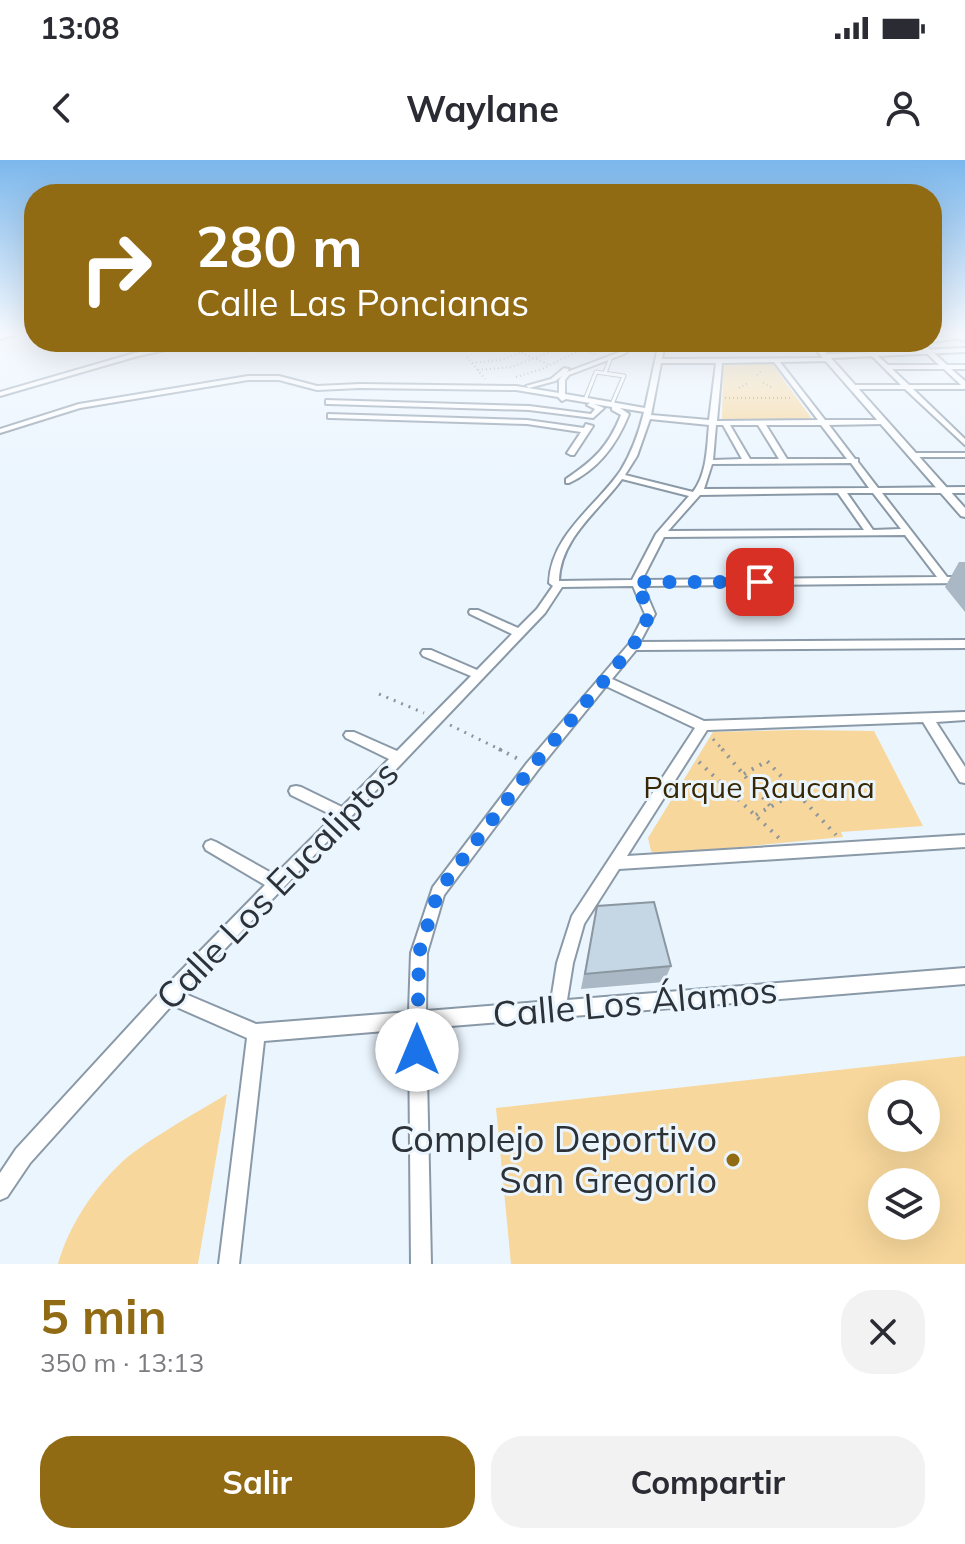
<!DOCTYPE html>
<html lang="es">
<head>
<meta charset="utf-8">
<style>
	:root { --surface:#fff; --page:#f2f2f3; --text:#2b2b33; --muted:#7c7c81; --accent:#916b13 }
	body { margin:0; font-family:Mulish,sans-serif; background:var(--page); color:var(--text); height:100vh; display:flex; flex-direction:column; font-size:30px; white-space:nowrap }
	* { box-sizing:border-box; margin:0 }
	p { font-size:26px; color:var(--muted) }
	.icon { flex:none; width:44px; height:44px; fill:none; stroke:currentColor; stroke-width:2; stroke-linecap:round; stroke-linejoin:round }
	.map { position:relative; height:1104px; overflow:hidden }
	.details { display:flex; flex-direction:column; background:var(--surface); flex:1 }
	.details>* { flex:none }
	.banner { position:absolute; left:24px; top:24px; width:918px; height:168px; border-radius:32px; box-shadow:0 8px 32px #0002; background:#916b13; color:#fff; overflow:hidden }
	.buttons { position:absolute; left:868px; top:920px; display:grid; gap:16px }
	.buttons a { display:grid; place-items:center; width:72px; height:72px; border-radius:50%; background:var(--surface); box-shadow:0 8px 32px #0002; font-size:40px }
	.pin { position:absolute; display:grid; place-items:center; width:68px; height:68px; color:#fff; margin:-34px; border-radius:16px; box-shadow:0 4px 12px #0006 }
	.me { position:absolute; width:88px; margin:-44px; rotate:0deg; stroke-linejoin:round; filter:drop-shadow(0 0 6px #0008) }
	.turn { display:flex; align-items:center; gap:28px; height:168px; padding:0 40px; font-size:36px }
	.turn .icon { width:104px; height:104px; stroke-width:2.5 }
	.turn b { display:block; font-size:56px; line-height:68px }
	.round { display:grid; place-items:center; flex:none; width:84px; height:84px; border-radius:32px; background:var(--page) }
	.overview { display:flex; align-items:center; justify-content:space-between; height:136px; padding:0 40px }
	h1 { font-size:48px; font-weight:700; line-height:60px; color:var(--accent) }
	.primary-button { display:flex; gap:16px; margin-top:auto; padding:16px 40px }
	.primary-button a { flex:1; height:92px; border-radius:32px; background:var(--accent); color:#fff; font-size:32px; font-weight:700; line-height:92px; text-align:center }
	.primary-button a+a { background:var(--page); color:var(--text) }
	.status { display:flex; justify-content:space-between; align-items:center; height:56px; padding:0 40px; background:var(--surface); direction:ltr }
	.status svg { height:22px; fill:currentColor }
	header { display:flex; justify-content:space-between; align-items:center; height:104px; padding:0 40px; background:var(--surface); font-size:36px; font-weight:700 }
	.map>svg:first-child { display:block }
</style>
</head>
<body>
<div class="status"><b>13:08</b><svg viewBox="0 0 49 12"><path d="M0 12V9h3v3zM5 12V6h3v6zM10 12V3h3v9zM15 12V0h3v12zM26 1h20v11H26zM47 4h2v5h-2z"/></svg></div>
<header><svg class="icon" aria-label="back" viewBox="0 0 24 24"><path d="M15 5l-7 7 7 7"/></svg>Waylane<svg class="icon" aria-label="person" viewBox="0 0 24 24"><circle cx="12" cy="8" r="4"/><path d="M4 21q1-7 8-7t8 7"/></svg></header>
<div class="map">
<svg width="965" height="1104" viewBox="0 0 965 1104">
	<rect width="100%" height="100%" fill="#ebf5fe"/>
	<!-- green -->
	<path fill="#f7d79b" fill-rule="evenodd" d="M723 202H771L812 259H722Z
		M797 570 874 571 923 666 841 672 843 677 657 695 651 691 648 678 713 572Z
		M965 896V1104H511L496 948ZM882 934H926V978H882ZM926 1022V1066H882V1022Z
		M227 934 198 1104H58C69 1065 94 1028 123 1001 148 979 198 952 227 934Z"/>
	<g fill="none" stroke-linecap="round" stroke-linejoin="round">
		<defs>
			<path id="service" d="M605 213 611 197
				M585 240 596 212 624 216 612 244"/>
			<path id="minor" d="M12 172H23L0 179V175Z
				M958 175 960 178 932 182V178Z
				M190 182H203L138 196 0 236V232L135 193Z
				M633 182H640L624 194 569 215 565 220V234L645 248 659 182H665L662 199 828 198 831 200 830 201 780 202 825 260H886L887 262 883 264 829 265 855 299H858V302L878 328 965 327V333H882L947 417H965V423L643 426 655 454 640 482 965 480V488L636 490 612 519 704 561 965 552V560L936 562 965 607V623L960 622 923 562 707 570 627 696 965 675V687L619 709 584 764 573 803 567 840 965 808V824L426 868 431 1104H411L409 869 264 881 239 1104H219L247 878 172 845 30 1003 7 1037 0 1040V1013L16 989 163 829 265 725 206 690 204 686 206 682 211 680 216 682 275 715 334 656 291 635 289 631 291 627 296 626 301 627 342 647 389 599 346 578 344 575 346 572H354L397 591 471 516 423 496 421 493 423 490H431L477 510 512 474 470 454 469 452 470 450H478L518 468 537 449 553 426 549 423C551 374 596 347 621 310 632 292 639 272 644 252L620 248 629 254C617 284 599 309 569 323H566V319C594 300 608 287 621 255L612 250V247L594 244 604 248 593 258 529 250 329 244H326V240L529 246 591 254 595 249 587 245 590 243 566 239 562 241 558 237 516 230 360 228 317 230 279 220H248L80 248 0 273V269L79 244 248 216H279L317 226 360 224 516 226 559 233V220L562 216 555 221 529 228 526 226 551 219 564 208 569 209 567 212 620 192ZM774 202 818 260 717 261 722 203ZM661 203H716L709 260 651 255ZM650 259 709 265C707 287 707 314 693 332L625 315 637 296ZM716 265H723L742 299 713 300ZM730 265H758L779 299H750ZM766 265H821L847 299H787ZM851 303 869 328 704 329 712 304ZM622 319 689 336 656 374 632 420 559 421C560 378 599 351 622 319ZM838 333 864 370 668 371 700 335ZM847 333H873L901 369 873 370ZM905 375 937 417 642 420 664 377ZM633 426 645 454 629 484 527 603 433 727 411 793 409 852 256 864 183 833 545 453 562 427ZM606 526 695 568 572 756 557 803 551 841 426 851 427 793 444 735 537 611Z
				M915 182H922L947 205H965V209H951L965 221V229H913L965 279V285L905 229H852L849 227 852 225H901L869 193 872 191 888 205H939ZM892 209H944L961 225H909Z
				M328 254 527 260 584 268 586 264 593 266 574 295H571L567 293 581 272 527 264 331 258H328Z
				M909 293H965V297H912L908 295Z"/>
			<path id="tertiary" d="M955 172H961L965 181 956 178Z
				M809 182H817L827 194 965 188V192L831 198 965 348V357L961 356Z"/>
		</defs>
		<!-- service casing -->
		<use href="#service" stroke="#8a99a7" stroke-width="5"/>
		<!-- minor casing -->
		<use href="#minor" stroke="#8a99a7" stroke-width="4"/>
		<!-- tertiary casing -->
		<use href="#tertiary" stroke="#8a99a7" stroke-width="4"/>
		<!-- path-far2 -->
		<path stroke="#8d959c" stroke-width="2" stroke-dasharray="1 3" stroke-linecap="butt" d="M564 182 596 195
			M514 190 548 204
			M467 197 485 219
			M472 203 500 200 534 188
			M478 210 512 207 570 184
			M757 215 761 211
			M516 217 542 209 596 182
			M763 223 773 228
			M739 228 748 223
			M725 238H793"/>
		<!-- path-far1 -->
		<path stroke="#8d959c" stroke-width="3" stroke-dasharray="2 6" stroke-linecap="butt" d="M379 534 424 553
			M450 565 503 591
			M713 579 724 591"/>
		<!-- path -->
		<path stroke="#8d959c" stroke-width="4" stroke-dasharray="2 7" stroke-linecap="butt" d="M499 589 522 601
			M722 589 771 647
			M699 602 780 679
			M744 614 767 601 836 675
			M756 655 795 633"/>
		<!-- service -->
		<use href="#service" stroke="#fff" stroke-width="3"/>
		<!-- minor -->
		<use href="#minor" fill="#fff" fill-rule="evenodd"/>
		<!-- tertiary -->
		<use href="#tertiary" fill="#fff" fill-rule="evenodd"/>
	</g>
	<!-- wall -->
	<path fill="#a9b8c4" d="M959 402H965V452L945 427Z
		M597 746 671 806 664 822 581 829Z"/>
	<!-- building -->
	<path fill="#c5d6e4" stroke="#8a96a0" stroke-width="2" d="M654 742 671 806 585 814 597 746Z"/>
	<!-- sky -->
	<linearGradient id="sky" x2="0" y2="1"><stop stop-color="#7bb7ec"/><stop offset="0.53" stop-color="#f6faff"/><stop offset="1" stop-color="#f6faff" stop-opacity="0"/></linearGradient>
	<rect width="965" height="327" fill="url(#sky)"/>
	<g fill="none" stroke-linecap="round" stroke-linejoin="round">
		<!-- route -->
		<path stroke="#1a73e8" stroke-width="14" stroke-dasharray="0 25.2" d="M417 890 419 793 438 732 532 607 633 486 650 454 636 422H760"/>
	</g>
	<!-- markers -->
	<circle fill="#916b13" stroke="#ebf5fe" stroke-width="3" cx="733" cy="1000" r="8"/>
	<g text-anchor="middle" stroke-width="6" stroke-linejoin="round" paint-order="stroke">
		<!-- park labels -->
		<g font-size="30" fill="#372704" stroke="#ebf5fe">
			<text x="759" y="638">Parque Raucana</text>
		</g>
		<!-- near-street labels -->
		<g font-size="36" fill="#2c3238" stroke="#ebf5fe">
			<text transform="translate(277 725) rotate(-46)" y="13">Calle Los Eucaliptos</text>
			<text transform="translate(635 842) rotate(-5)" y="13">Calle Los Álamos</text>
		</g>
		<!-- near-poi labels -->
		<g font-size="36" fill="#2c3238" stroke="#ebf5fe" text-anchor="end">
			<text x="717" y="992">Complejo Deportivo<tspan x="717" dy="41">San Gregorio</tspan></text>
		</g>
	</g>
</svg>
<div class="buttons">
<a><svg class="icon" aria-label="search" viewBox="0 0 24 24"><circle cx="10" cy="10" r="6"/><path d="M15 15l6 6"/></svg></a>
<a><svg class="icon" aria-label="layers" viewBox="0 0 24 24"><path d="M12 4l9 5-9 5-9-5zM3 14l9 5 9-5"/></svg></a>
</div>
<div class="pin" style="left:760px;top:422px;background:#d93025"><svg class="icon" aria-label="arrive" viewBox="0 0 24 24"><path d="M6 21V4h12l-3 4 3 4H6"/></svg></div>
<svg class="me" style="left:417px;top:890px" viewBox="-20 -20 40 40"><circle r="19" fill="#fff"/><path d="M0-13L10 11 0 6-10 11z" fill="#1a73e8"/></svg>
<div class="banner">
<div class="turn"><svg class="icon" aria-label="right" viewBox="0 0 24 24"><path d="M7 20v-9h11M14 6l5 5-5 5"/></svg><div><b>280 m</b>Calle Las Poncianas</div></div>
</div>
</div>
<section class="details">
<div class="overview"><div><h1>5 min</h1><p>350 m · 13:13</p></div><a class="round"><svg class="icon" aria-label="close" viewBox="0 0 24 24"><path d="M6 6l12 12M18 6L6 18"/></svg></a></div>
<div class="primary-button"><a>Salir</a><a>Compartir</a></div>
</section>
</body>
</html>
